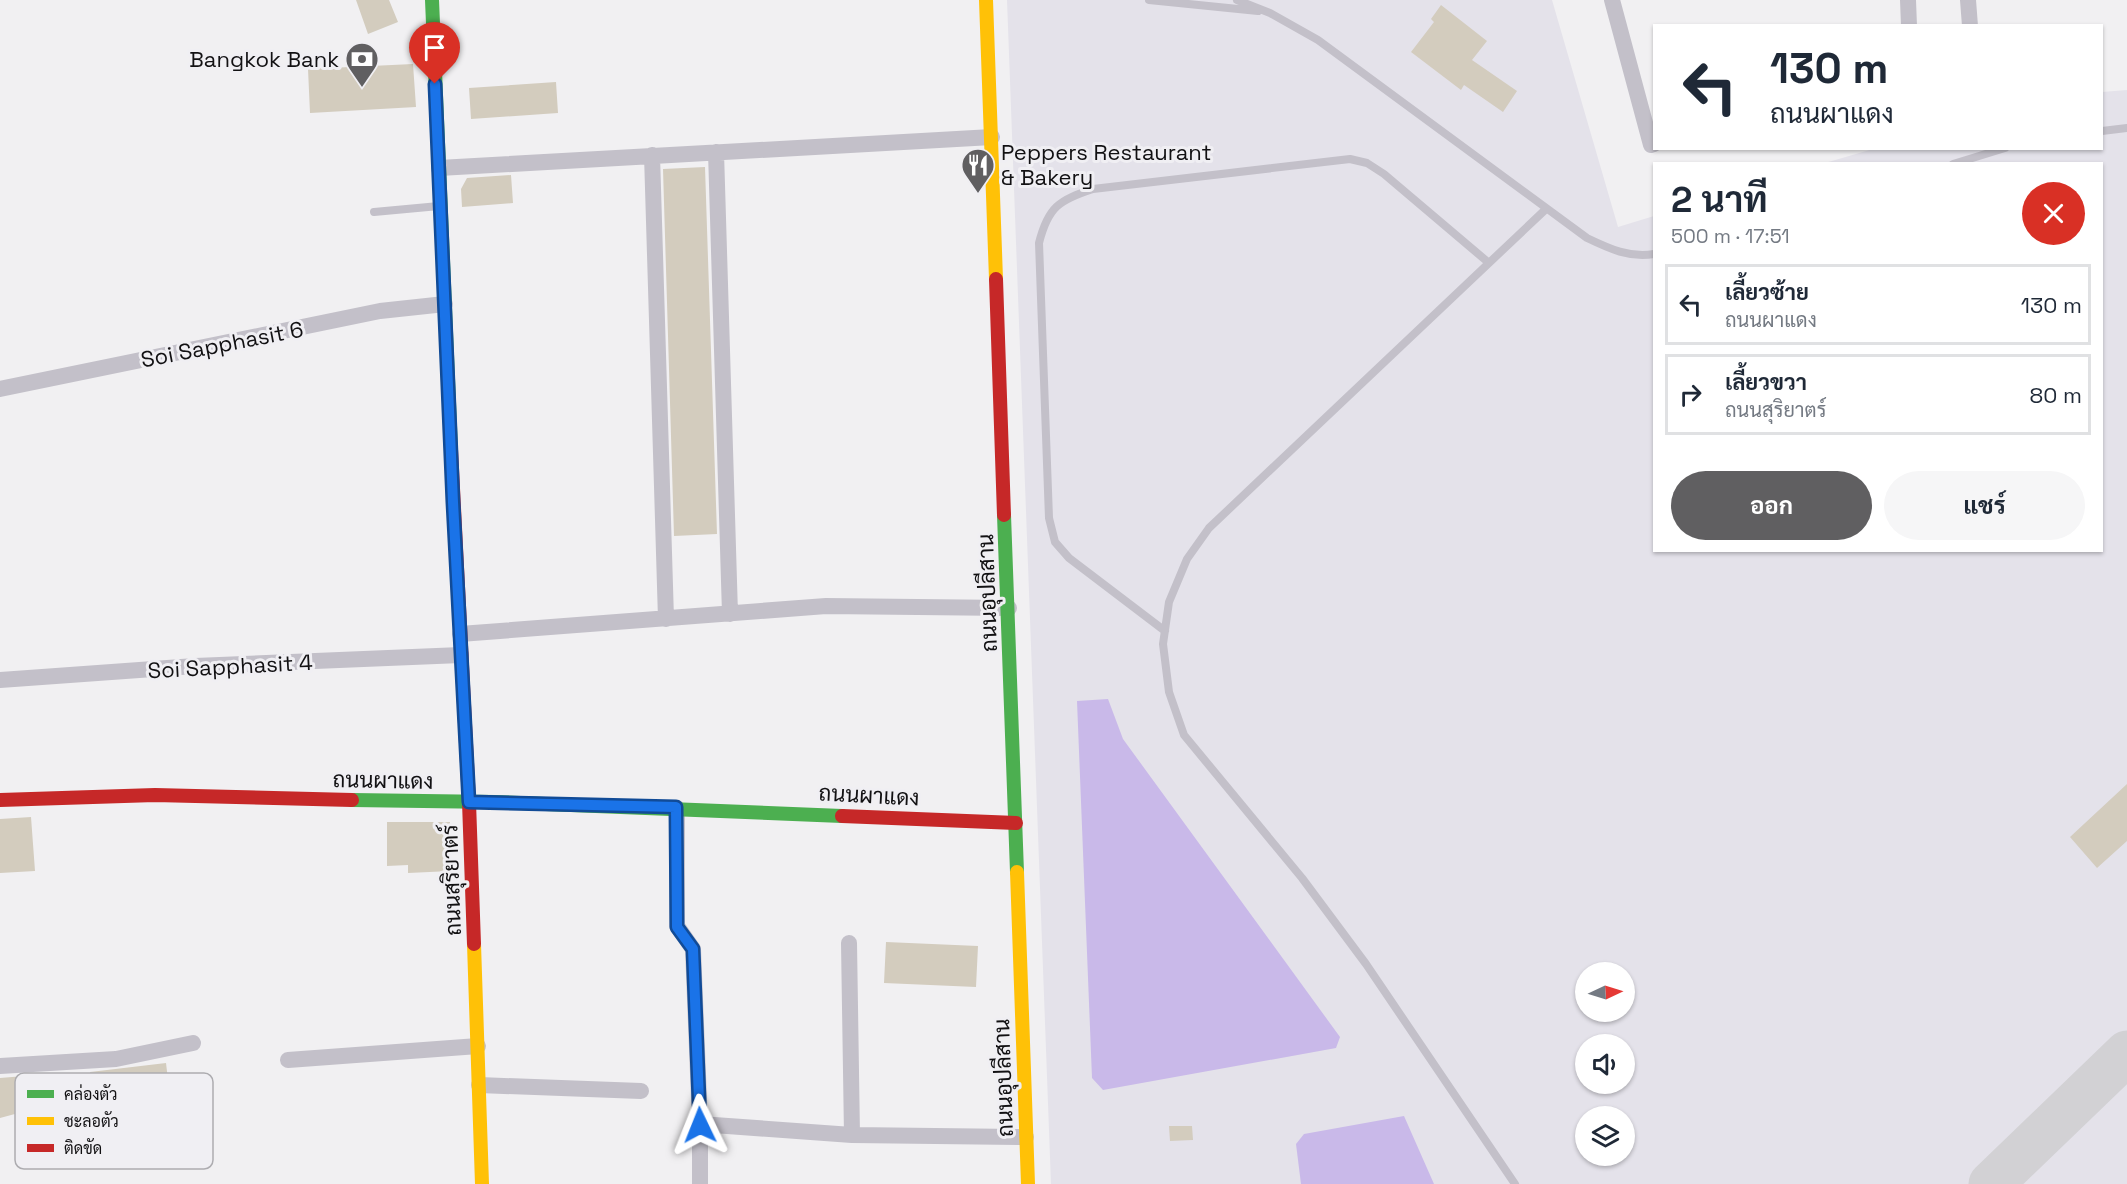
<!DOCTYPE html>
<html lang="th">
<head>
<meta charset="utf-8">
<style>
	:root { --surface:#fff; --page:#f6f6f7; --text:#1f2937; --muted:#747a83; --line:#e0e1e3; --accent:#605f61 }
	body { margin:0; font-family:"Space Grotesk",Sarabun,sans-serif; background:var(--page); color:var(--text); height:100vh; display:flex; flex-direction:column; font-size:22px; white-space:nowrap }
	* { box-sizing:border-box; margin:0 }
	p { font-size:20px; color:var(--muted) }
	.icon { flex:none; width:33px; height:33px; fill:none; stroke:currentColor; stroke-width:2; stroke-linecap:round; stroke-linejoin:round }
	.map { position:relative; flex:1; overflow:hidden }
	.details { position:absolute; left:1653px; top:162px; width:450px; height:390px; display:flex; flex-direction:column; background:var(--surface); border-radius:0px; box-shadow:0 2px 4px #0004 }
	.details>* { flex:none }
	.guide { position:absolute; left:1653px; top:24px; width:450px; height:126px; border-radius:0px; box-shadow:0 2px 4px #0004; background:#fff; color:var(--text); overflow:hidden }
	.needle { width:39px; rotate:86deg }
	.fabs { position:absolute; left:1575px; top:962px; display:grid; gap:12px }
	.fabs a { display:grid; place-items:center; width:60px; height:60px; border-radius:50%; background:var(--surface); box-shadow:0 2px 4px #0004; font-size:30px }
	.pin { position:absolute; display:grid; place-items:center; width:51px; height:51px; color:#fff; margin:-62px -26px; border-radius:50% 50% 50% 0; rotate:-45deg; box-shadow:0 0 6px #0007 }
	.pin .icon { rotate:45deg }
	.me { position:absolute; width:66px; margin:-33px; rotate:358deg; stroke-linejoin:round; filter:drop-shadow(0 0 4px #0008) }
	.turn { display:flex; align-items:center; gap:21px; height:126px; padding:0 18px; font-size:27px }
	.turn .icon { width:78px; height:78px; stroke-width:2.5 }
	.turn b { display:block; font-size:42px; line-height:51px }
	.round { display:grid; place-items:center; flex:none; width:63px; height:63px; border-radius:32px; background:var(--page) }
	.head { display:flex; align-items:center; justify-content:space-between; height:102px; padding:0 18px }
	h1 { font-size:36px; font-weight:700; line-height:45px }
	.action { display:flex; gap:12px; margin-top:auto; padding:12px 18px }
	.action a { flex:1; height:69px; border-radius:36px; background:var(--accent); color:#fff; font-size:24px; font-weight:700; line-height:69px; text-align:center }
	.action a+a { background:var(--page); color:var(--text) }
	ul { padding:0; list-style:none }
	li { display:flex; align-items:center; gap:18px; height:81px; margin:0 12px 9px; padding:0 6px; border:3px solid var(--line); border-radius:0px }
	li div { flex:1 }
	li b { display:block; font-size:22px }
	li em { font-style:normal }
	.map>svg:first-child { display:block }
</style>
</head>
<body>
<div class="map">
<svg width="2127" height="1184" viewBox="0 0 2127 1184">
	<rect width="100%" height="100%" fill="#f1f0f2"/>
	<!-- built -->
	<path fill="#e4e2ea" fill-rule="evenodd" d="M1007 0H1552L1618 227 1654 216V550H2102V164L1825 163 1873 149 2102 148V92L2127 90V1184H1051ZM1586 972H1624V1011H1586ZM1586 1044H1624V1083H1586ZM1586 1116H1624V1155H1586Z"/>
	<!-- water -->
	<path fill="#c9b9e9" d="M1108 699 1123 739 1340 1037 1336 1048 1103 1090 1092 1078 1077 701Z
		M1404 1116 1434 1184H1301L1296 1144 1304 1134Z"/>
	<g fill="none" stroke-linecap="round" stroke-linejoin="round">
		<!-- taxiway -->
		<path stroke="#d2d1d4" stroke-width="45" d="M1991 1184 2127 1053"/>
	</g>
	<!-- building -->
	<path fill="#d3ccbe" d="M356 0H389L398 22 368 34Z
		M1441 5 1487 41 1472 60 1517 91 1503 112 1464 85 1461 90 1411 52 1434 22 1431 19Z
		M413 64 416 107 310 113 308 69Z
		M556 82 558 113 471 119 469 88Z
		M705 167 717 534 674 536 663 169Z
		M511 175 513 203 462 207 461 189 467 178Z
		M2127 784V841L2097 868 2070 837Z
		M31 817 35 871 0 873V819Z
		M387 822H450L451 871 408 873V865L387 866Z
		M886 942 978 946 976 987 884 983Z
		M166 1063 169 1088 156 1090 157 1098 94 1107 90 1072Z
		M24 1076 26 1111 0 1118V1078Z
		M1169 1126H1192L1193 1140 1170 1141Z"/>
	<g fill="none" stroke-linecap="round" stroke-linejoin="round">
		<!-- lane -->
		<path stroke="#c3c0c9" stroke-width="8" d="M1149 0 1258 11
			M1237 0 1270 13 1318 40 1587 238C1610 249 1629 258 1654 254
			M2102 131 2127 128
			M1953 164 2005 148
			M374 212 439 206
			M1165 631 1069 558 1055 542 1049 518 1039 243C1048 207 1059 200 1093 189L1350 159 1367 163 1384 174 1489 263
			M1515 1184 1366 964 1302 878 1184 735 1169 692 1163 644 1169 602 1187 559 1209 528 1546 209"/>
		<!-- street -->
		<path stroke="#c3c0c9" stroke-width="16" d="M1612 0 1651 145 1654 144
			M1908 0 1909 26
			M1968 0 1970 26
			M716 152 730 614
			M652 155 666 619
			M439 168 992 137
			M0 389 380 311 445 304
			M460 634 826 606 1009 608
			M0 680 195 666 461 655
			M677 808V926L693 949 700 1124V1184
			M849 943 852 1135
			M288 1060 478 1046
			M0 1066 116 1059 193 1043
			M479 1085 641 1091
			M700 1124 852 1135 1026 1137"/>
		<!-- fast -->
		<path stroke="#4caf50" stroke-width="14" d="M432 0 451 449
			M1004 515 1017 872
			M352 800 495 802 842 816"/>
		<!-- slow -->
		<path stroke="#ffc107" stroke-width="14" d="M986 0 996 279
			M1017 872 1028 1184
			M474 944 482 1184"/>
		<!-- jam -->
		<path stroke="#c62828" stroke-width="14" d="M996 279 1004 515
			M451 449 469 802 474 944
			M0 800 155 795 352 800
			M842 816 1016 823"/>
	</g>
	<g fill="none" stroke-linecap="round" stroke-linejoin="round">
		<defs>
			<path id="route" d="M435 84 453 502 469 802 676 807 677 927 693 949 700 1125"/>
		</defs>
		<!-- route casing -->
		<use href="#route" stroke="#114b97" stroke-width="15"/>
		<!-- route -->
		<use href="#route" stroke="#1a73e8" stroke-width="10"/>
	</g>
	<!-- icons -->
	<defs>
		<symbol id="bank-pin" viewBox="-11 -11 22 30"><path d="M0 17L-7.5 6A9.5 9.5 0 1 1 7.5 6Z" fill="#605f61" stroke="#f0eff3"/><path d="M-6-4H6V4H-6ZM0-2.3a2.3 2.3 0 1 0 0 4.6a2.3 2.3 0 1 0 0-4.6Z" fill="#fff"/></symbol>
		<symbol id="restaurant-pin" viewBox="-11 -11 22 30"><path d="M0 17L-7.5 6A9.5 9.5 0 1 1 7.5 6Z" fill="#605f61" stroke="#f0eff3"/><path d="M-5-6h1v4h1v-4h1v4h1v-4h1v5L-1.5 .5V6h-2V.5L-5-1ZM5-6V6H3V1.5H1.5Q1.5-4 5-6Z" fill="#fff"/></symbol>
	</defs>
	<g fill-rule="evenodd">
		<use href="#bank-pin" x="343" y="40" width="38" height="52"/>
		<use href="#restaurant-pin" x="959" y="146" width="38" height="52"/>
	</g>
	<g text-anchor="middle" stroke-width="6" stroke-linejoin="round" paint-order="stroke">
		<!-- poi labels -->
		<g font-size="22" fill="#121113" stroke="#f0eff3" text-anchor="end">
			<text x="339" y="67">Bangkok Bank</text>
			<text x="1001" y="160" text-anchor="start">Peppers Restaurant<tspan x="1001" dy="25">&amp; Bakery</tspan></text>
		</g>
		<!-- street labels -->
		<g font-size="22" fill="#121113" stroke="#f0eff3">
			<text transform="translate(222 344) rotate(-11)" y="8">Soi Sapphasit 6</text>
			<text transform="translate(987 593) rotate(-92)" y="8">ถนนอุปลีสาน</text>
			<text transform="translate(230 666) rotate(-3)" y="8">Soi Sapphasit 4</text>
			<text transform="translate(383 780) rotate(1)" y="8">ถนนผาแดง</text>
			<text transform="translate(869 795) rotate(3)" y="8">ถนนผาแดง</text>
			<text transform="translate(451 880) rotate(-92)" y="8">ถนนสุริยาตร์</text>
			<text transform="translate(1003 1078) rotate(-92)" y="8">ถนนอุปลีสาน</text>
		</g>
	</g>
	<!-- legend -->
	<rect x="15" y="1073" width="198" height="96" rx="9" fill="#f0eff3" stroke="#adacb0" stroke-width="1.5"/>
	<rect x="27" y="1090" width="27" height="8" fill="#4caf50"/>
	<rect x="27" y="1117" width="27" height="8" fill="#ffc107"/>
	<rect x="27" y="1144" width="27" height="8" fill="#c62828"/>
	<g font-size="16" fill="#121113">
		<text x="64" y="1100">คล่องตัว</text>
		<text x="64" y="1127">ชะลอตัว</text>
		<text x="64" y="1154">ติดขัด</text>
	</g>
</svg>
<div class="fabs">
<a><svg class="needle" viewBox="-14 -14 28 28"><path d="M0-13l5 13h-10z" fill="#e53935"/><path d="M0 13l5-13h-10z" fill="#747a83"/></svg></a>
<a><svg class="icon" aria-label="sound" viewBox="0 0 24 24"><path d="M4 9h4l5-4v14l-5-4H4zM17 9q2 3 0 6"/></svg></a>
<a><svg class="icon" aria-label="layers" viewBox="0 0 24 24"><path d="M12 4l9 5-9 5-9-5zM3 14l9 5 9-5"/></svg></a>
</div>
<div class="pin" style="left:435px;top:84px;background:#d93025"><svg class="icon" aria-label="arrive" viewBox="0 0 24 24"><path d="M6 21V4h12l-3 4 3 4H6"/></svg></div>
<svg class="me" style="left:700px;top:1125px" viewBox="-20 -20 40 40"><path d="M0-17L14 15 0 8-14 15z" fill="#1a73e8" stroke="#fff" stroke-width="4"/></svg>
<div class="guide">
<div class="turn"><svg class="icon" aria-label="left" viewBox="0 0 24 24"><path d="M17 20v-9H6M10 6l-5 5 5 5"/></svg><div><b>130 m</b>ถนนผาแดง</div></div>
</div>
<section class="details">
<div class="head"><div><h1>2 นาที</h1><p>500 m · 17:51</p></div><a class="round" style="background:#d93025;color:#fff"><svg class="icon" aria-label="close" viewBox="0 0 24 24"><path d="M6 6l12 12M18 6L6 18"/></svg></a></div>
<ul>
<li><svg class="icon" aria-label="left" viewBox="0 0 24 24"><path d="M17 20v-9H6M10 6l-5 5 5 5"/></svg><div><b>เลี้ยวซ้าย</b><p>ถนนผาแดง</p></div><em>130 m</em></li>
<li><svg class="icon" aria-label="right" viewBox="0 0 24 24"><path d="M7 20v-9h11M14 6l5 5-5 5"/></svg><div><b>เลี้ยวขวา</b><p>ถนนสุริยาตร์</p></div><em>80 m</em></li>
</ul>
<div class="action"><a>ออก</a><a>แชร์</a></div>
</section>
</div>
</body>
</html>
